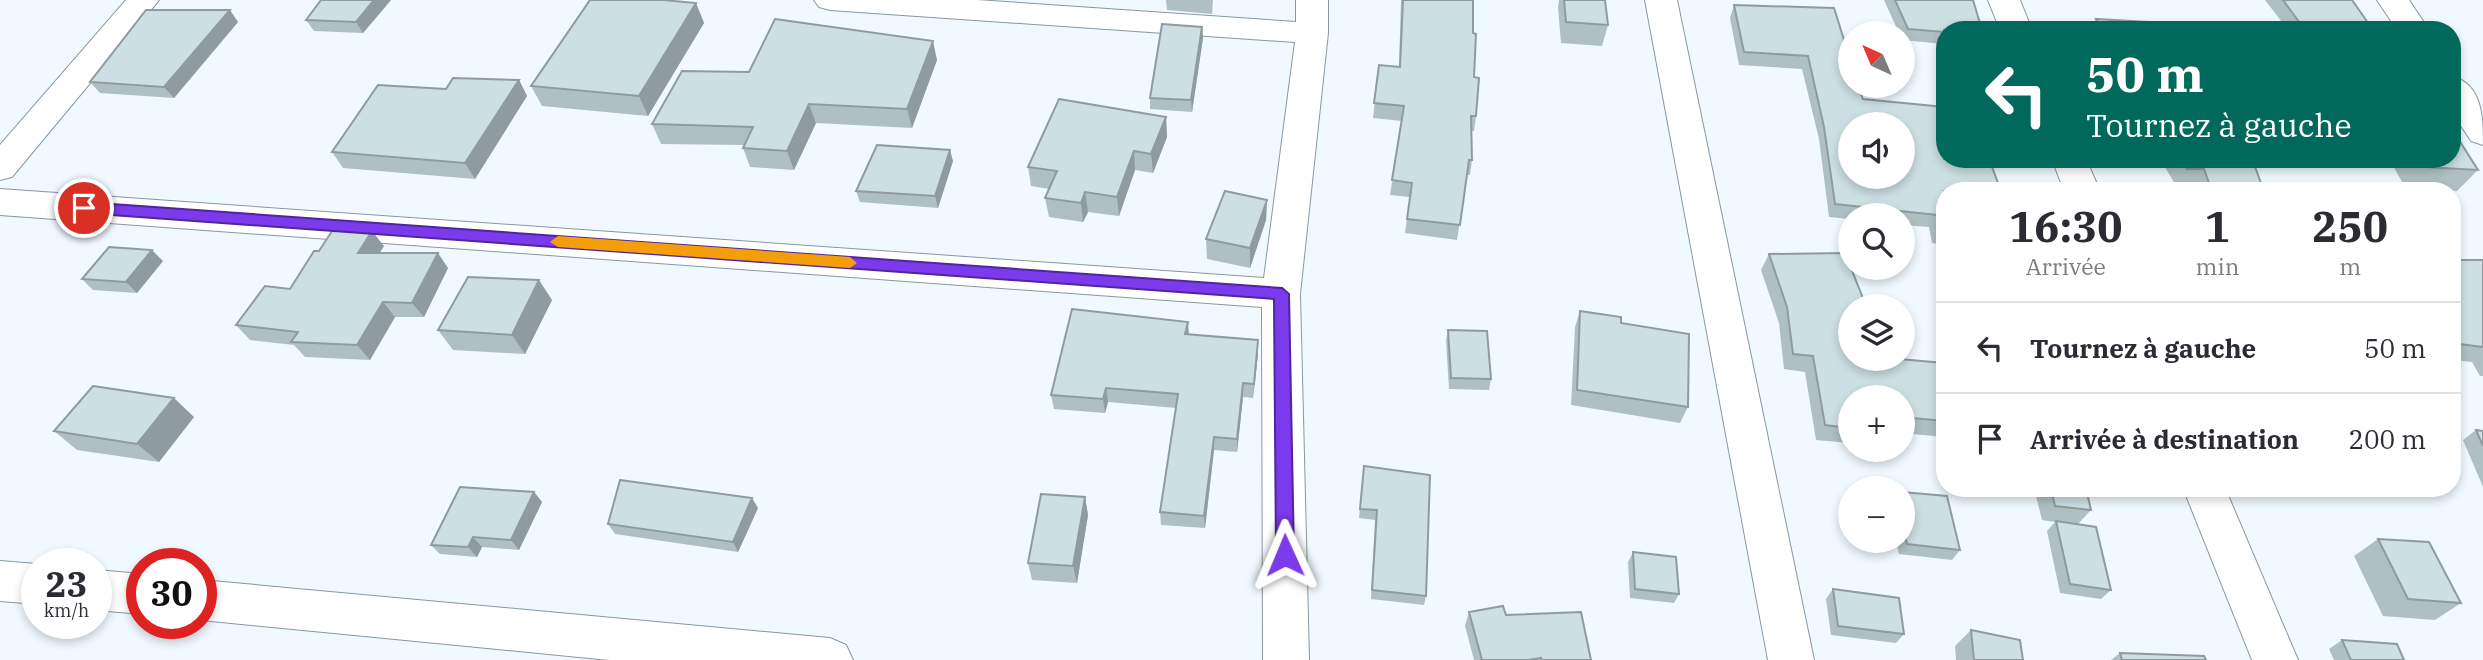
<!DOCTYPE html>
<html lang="fr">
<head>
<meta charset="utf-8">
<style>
	:root { --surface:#fff; --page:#f7f7f7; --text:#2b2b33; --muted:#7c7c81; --line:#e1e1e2 }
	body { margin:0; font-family:"IBM Plex Serif",serif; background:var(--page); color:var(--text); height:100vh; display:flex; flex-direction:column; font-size:26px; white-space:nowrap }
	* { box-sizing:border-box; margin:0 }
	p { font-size:23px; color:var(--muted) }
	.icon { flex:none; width:38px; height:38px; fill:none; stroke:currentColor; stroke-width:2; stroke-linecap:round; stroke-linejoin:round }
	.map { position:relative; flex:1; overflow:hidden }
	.panel { position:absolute; left:1936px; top:182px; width:525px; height:315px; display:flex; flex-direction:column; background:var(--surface); border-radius:28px; box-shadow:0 4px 10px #0003 }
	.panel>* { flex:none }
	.guide { position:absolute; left:1936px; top:21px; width:525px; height:147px; border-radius:28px; box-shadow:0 4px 10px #0003; background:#00695c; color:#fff; overflow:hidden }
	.needle { width:46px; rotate:316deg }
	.controls { position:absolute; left:1838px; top:21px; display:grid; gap:14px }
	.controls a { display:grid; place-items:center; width:77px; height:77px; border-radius:50%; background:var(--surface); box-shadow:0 4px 10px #0003; font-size:35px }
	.speed { position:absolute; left:21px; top:548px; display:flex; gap:14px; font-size:35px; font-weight:700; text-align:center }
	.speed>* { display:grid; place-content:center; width:91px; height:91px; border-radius:50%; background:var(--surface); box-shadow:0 4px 10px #0003; line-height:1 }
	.speed small { font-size:18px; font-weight:400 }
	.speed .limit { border:10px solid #d22; background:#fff; color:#111 }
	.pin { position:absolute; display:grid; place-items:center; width:60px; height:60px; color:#fff; margin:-30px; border:4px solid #fff; border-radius:50%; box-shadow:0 2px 7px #0007 }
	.me { position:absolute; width:77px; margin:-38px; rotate:359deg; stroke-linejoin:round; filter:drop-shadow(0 0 5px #0008) }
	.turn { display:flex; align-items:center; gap:24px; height:147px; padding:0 35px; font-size:32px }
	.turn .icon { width:91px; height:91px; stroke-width:2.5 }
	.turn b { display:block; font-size:49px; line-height:60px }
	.eta { display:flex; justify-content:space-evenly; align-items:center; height:119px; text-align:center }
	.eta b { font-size:42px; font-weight:800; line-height:49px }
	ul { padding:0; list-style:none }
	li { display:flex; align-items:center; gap:21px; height:91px; padding:0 35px; border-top:2px solid var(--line) }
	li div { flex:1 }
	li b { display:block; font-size:26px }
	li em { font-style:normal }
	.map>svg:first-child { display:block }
</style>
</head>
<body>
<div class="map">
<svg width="2483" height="660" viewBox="0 0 2483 660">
	<rect width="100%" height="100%" fill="#eff9ff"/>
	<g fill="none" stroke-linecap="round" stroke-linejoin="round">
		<defs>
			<path id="street" d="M126 0H159L12 177 0 180V145Z
				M814 0H977L1296 22V0H1328V33L1300 294 1309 660H1263L1262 307 0 215V189L1264 278 1295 42 830 10 819 7Z
				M1645 0H1677L1814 660H1768Z
				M1988 0H2020L2032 30H2000Z
				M2377 0H2409L2429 30H2397Z
				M2452 76C2483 85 2483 118 2483 145L2471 141 2452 112Z
				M2052 159H2086L2100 191H2064Z
				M2183 488H2225L2298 660H2252Z
				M0 561 37 564V604L0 601Z
				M96 570 142 574V614L96 610Z
				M201 580 830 638 846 645 853 660H609L201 620Z"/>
		</defs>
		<!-- street casing -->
		<use href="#street" stroke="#8998a1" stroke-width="2"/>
		<!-- street -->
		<use href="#street" fill="#fff" fill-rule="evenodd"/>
	</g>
	<!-- wall -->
	<path fill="#afc0c3" d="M321 0H391L363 33 314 31 306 20Z
		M1166 0H1213L1212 14 1167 10Z
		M1401 0H1464L1474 77 1476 116 1474 131H1471L1472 160 1470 175H1467L1457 240 1405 233 1410 197 1390 195 1402 121 1373 118 1379 65 1399 67Z
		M1559 0H1605L1608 25 1602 46 1561 43 1558 7Z
		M1884 0H1973L1944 30V44L1902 40V33H1899Z
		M2265 0H2352L2373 30H2288Z
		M696 3 704 23 648 116 542 106 531 86Z
		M1734 5 1834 8 1863 99 1944 191V245L1932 243 1929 227 1902 225V215H1850V219L1829 217 1819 139 1802 69 1739 65 1730 18Z
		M2096 19 2206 30H2089Z
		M238 22 174 98 100 93 90 82Z
		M1202 27 1203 38 1192 112 1150 109V98Z
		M937 60 912 128 816 123 794 170 750 167 743 148 744 145 661 144 652 124 749 72Z
		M519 80 527 96 475 179 343 168 332 152 446 89Z
		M1166 117 1167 137 1153 173 1135 170 1119 216 1088 212 1083 222 1049 217 1045 198 1049 189 1031 186 1028 167Z
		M2160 159H2252L2264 191H2194L2192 184H2175Z
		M2389 159H2452L2478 170 2457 191 2405 187Z
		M953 161 938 208 860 202 856 191Z
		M1267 200 1266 220 1250 268 1207 259 1206 239Z
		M384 246 379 253 448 268 424 317H395L370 360 305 357 294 345 250 340 236 325 290 289 319 251Z
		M1769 254 1850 359H1899L1944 363V437L1902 433V397H1850V443L1816 440 1805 372 1784 369 1779 323 1761 270Z
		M2452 260H2483V376H2480L2472 362 2452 360Z
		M163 261 137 293 93 290 82 279Z
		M552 300 525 354 453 350 438 330Z
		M1580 311 1621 323 1688 407 1680 423 1571 405 1575 327Z
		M1448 330 1491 379 1489 390 1449 389 1446 340Z
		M1189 335 1258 354 1253 398 1243 397 1237 452 1214 450 1205 528 1161 525 1160 512 1176 408 1108 402 1105 413 1054 409 1051 395Z
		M194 417 159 462 77 450 54 431Z
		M2476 430 2483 431V487L2463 440Z
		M1364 466 1426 596 1424 605 1371 599 1375 520 1359 518Z
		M2034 488H2086L2091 510 2078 524 2111 590 2101 599 2060 593 2047 531 2055 522 2042 520Z
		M2352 488H2385L2381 492Z
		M534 492 542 502 519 550 482 547 477 557 440 554 431 545Z
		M1902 492 1960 550 1952 560 1899 554 1896 541H1902Z
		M1085 497 1088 515 1077 583 1032 580 1028 563Z
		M758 508 738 552 615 534 608 524Z
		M2378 539 2461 603 2435 620 2383 616 2354 556Z
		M1633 552 1679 594 1674 603 1630 598 1628 562Z
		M1833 589 1904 634 1896 643 1831 635 1826 599Z
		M1469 612 1506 615 1591 660H1474L1465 626Z
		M1971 630 2023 660H1956L1955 646Z
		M2342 640 2404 660H2334L2329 649Z
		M2120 653 2206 660H2111Z"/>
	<!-- shaded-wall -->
	<path fill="#8f9c9f" d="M374 0H391L363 33 356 22Z
		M696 3 704 23 648 116 639 96Z
		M230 10 238 22 174 98 164 87Z
		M1202 27 1203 38 1192 112 1191 100Z
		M933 41 937 60 912 128 907 109Z
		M519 80 527 96 475 179 465 163Z
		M809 104 816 123 794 170 787 151Z
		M1166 117 1167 137 1153 173 1151 154Z
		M950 150 953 161 938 208 935 196Z
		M1134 151 1135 170 1119 216 1117 197Z
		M1085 192 1088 212 1083 222 1081 203Z
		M1267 200 1266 220 1250 268V248Z
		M372 231 384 246 370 268 358 253Z
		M152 250 163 261 137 293 126 282Z
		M438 253 448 268 424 317 412 303Z
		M539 280 552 300 525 354 512 335Z
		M383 302 395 317 370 360 357 345Z
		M1188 322 1189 336 1185 334Z
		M1258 340V354L1253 398 1254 384Z
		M1243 383V397L1237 452V439Z
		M1106 388 1108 402 1105 413 1103 399Z
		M174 398 194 417 159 462 137 444Z
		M1214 437V450L1205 528 1204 516Z
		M534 492 542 502 519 550 511 540Z
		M1085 497 1088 515 1077 583 1073 566Z
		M752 498 758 508 738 552 733 542Z
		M473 537 482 547 477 557 468 547Z"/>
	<!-- building -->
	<path fill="#ccdfe3" stroke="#8f9c9f" stroke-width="2" fill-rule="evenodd" d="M321 0H374L356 22 306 20Z
		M590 0H663L696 3 639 96 531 86Z
		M1403 0H1473V33L1476 34 1474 77 1479 78 1476 116H1471L1472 160H1469L1460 225 1407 219 1412 183 1392 180 1404 106 1374 103 1379 65 1400 67Z
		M1564 0H1605L1608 25 1566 22Z
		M1895 0H1973L1982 30H1944V32L1908 29Z
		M2283 0H2352L2373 30H2305Z
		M1734 5 1834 8 1850 59V86H1858L1863 99 1944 107V159H1989L2001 191H1944V231L1940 230 1937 215 1835 204 1824 127 1808 56 1744 52ZM1850 124H1902V177H1850Z
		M146 10H230L164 87 90 82Z
		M775 19 933 41 907 109 809 104 787 151 743 148 753 127 652 124 682 71 749 72Z
		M2096 19 2203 25 2206 30H2103Z
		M1162 24 1202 27 1191 100 1150 98Z
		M453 78 519 80 465 163 332 152 378 85 446 89Z
		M1059 99 1166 117 1151 154 1134 151 1117 197 1085 192 1081 203 1045 198 1057 171 1028 167Z
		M2452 129 2478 170 2425 167 2420 159H2452Z
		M877 145 950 150 935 196 856 191Z
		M2181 159H2252L2264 191H2212L2204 169H2187Z
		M1225 191 1267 200 1250 248 1206 239Z
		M334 228 372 231 358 253H438L412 303 383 302 357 345 291 342 298 332 236 325 265 286 290 289 314 251H319Z
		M109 247 152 250 126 282 82 279Z
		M1845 253 1850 265V268H1851L1866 306H1850V359H1899L1944 363V421L1902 417V397H1850V428L1825 425 1813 356 1793 354 1787 307 1769 254Z
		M2452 260H2483V347L2452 343Z
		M468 277 539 280 512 335 438 330Z
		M1072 309 1188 322 1185 334 1258 340 1254 384 1243 383 1237 439 1214 437 1204 516 1160 512 1178 394 1106 388 1103 399 1051 395Z
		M1580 311 1621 317V323L1689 334 1688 407 1577 390Z
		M1448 330 1487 331 1491 379 1451 378Z
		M93 386 174 398 137 444 54 431Z
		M2476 430 2483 431V446Z
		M1364 466 1430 475 1426 596 1372 590 1377 510 1360 509Z
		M620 480 752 498 733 542 608 524Z
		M460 487 534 492 511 540 473 537 468 547 431 545Z
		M2051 488H2086L2091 510 2055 506Z
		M1902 492 1947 496 1960 550 1907 544 1902 524Z
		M1041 494 1085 497 1073 566 1028 563Z
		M2056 521 2096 527 2111 590 2070 584Z
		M2378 539 2429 542 2461 603 2408 599Z
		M1633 552 1676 557 1679 594 1635 589Z
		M1833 589 1899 598 1904 634 1838 626Z
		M1503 606 1506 615 1581 612 1591 660H1541V658L1528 660H1482L1469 612Z
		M1971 630 2020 640 2023 660H1974Z
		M2342 640 2397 644 2404 660H2351Z
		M2120 653 2204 656 2206 660H2122Z"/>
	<!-- route -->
	<path fill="#7c3aed" stroke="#51269a" stroke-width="2" d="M84 202 1282 288 1289 294 1294 555 1291 561 1285 563 1278 561 1276 555 1274 299 84 213 76 208Z"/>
	<!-- slow -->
	<path fill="#f59e0b" d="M558 236 850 257 857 263 850 268 558 247 550 242Z"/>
</svg>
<div class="controls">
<a><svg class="needle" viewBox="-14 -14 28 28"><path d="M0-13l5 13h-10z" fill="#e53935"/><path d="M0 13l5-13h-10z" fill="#7c7c81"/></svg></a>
<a><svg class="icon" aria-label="sound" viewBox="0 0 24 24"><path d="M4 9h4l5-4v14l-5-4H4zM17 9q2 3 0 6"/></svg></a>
<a><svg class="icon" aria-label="search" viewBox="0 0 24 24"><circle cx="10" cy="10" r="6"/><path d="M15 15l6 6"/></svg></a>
<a><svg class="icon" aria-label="layers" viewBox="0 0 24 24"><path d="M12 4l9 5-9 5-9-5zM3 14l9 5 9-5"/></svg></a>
<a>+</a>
<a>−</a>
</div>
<div class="speed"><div>23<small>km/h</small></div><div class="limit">30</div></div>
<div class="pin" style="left:84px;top:208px;background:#d93025"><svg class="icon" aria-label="arrive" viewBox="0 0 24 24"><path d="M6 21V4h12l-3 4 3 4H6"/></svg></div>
<svg class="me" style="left:1285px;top:555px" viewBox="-20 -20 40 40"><path d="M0-17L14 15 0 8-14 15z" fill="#7c3aed" stroke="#fff" stroke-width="4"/></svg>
<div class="guide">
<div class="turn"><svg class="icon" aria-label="left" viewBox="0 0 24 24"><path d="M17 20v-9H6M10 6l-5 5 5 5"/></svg><div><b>50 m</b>Tournez à gauche</div></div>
</div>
<section class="panel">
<div class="eta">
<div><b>16:30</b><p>Arrivée</p></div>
<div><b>1</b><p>min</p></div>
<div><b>250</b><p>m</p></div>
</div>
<ul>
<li><svg class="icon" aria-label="left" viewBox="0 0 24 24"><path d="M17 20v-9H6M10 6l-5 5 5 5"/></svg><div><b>Tournez à gauche</b></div><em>50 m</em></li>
<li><svg class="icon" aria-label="arrive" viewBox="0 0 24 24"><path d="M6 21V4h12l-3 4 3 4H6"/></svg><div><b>Arrivée à destination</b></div><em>200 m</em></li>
</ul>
</section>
</div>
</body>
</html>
